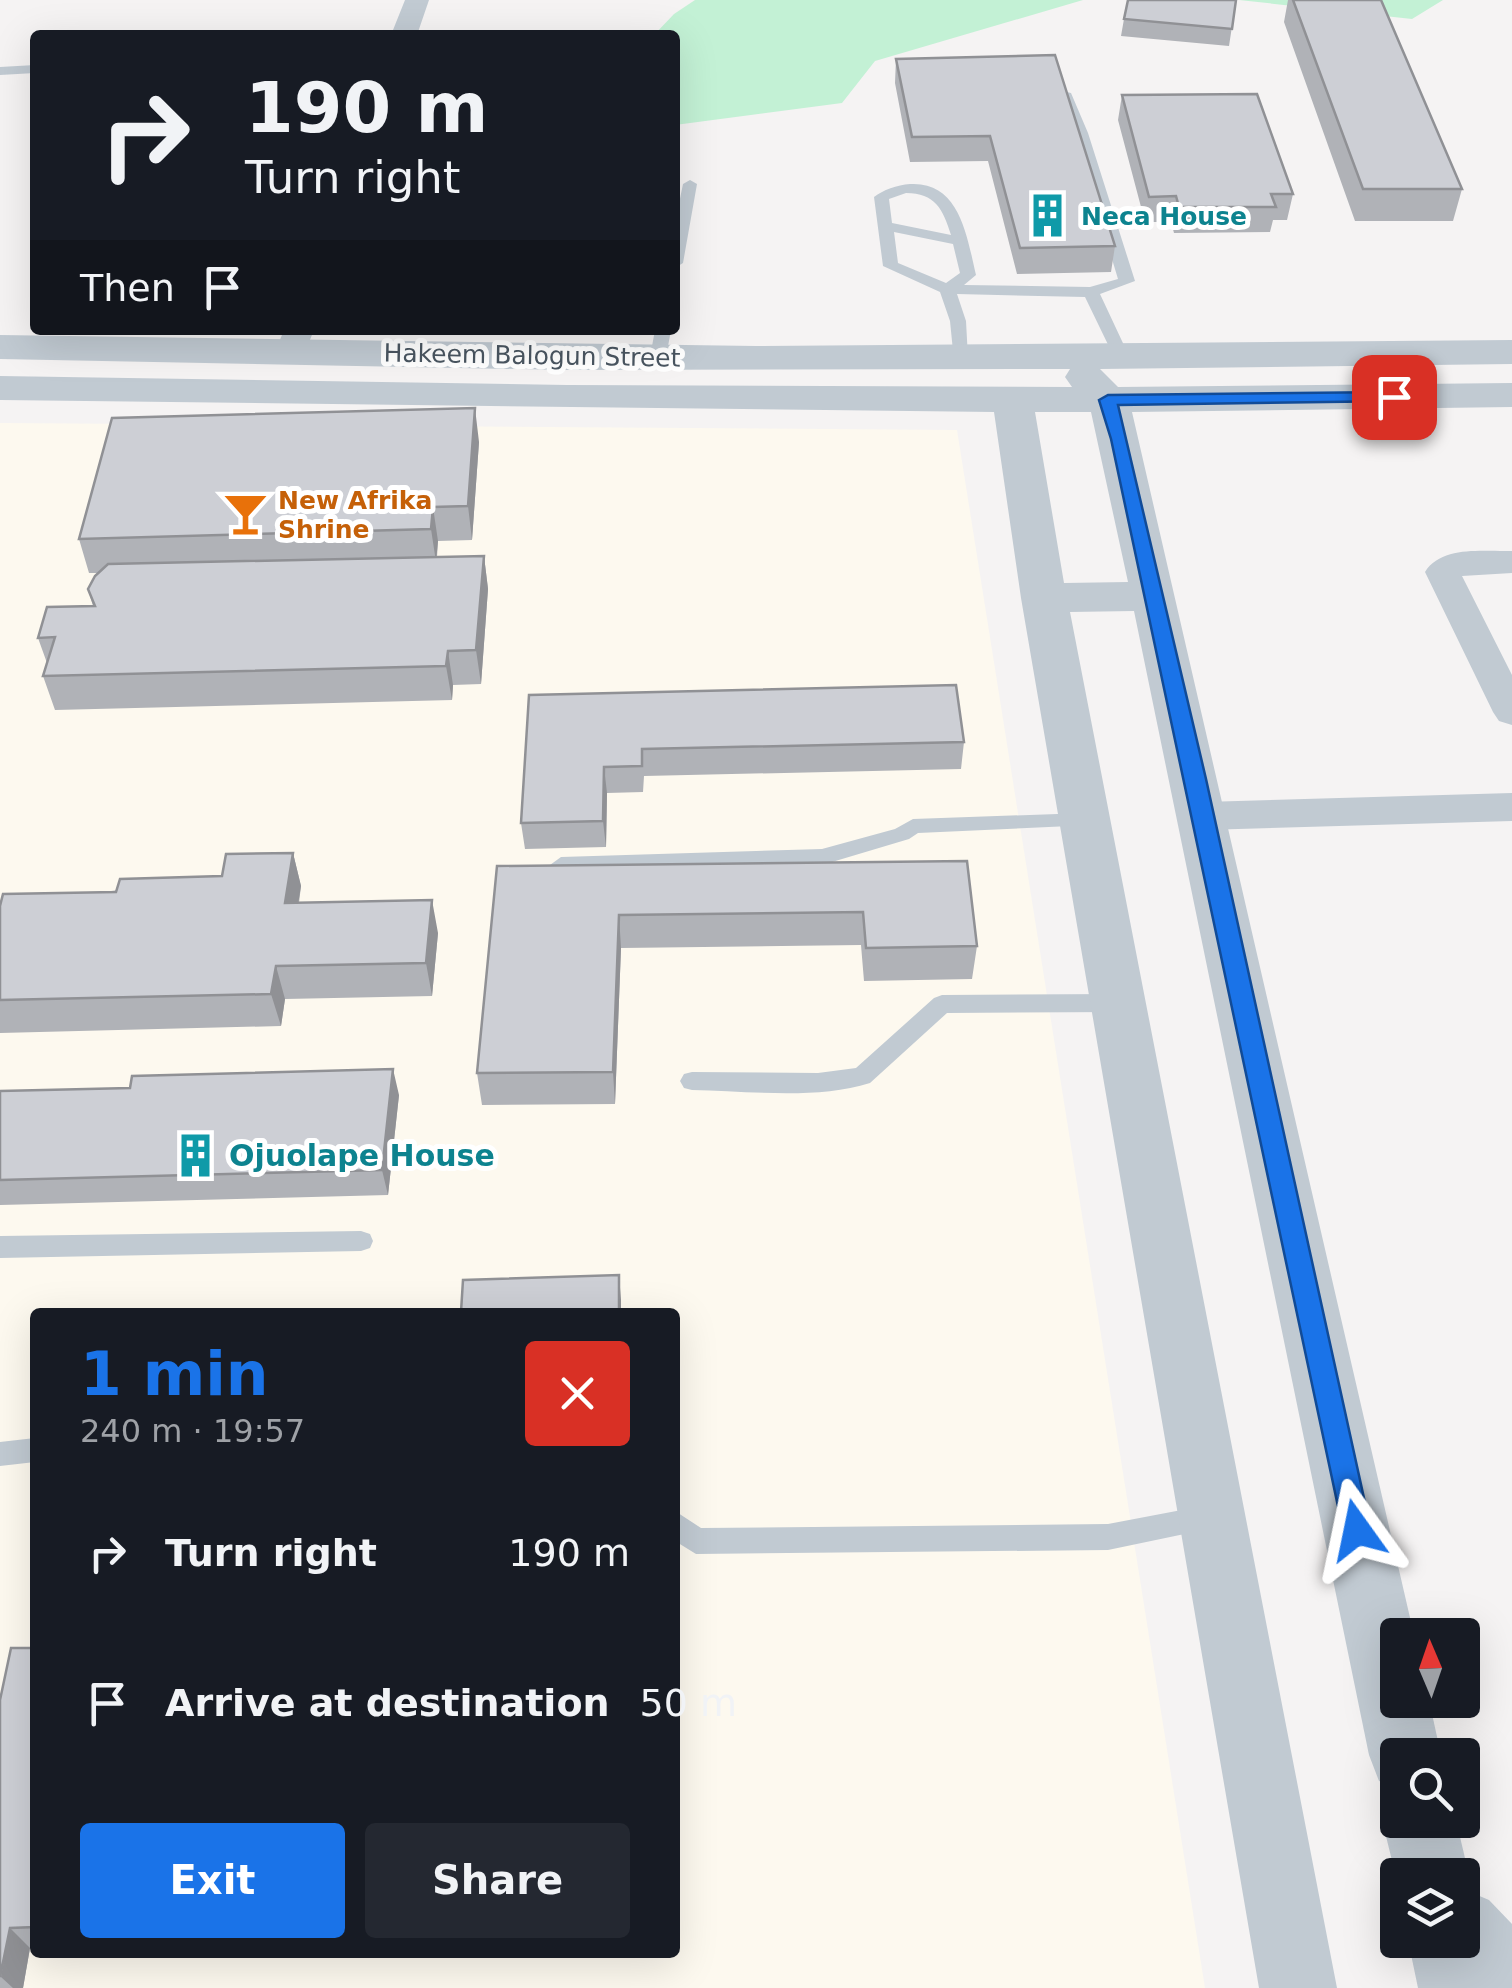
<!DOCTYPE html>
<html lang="en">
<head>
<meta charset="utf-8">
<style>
	:root { --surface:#171b24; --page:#242831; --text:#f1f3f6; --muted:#9ea1a6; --accent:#1a73e8 }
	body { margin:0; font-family:"DejaVu Sans",sans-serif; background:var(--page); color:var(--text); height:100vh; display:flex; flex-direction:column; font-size:38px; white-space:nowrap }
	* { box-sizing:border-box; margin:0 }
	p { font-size:32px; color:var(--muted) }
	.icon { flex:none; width:55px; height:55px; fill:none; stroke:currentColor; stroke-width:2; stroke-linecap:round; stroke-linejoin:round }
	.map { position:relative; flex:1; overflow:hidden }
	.side { position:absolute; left:30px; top:1308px; width:650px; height:650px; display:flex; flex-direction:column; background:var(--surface); border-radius:10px; box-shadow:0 10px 40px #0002 }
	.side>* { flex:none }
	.guide { position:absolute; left:30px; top:30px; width:650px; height:305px; border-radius:10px; box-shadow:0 10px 40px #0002; background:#171b24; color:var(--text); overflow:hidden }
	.needle { width:65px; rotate:358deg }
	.controls { position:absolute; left:1380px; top:1618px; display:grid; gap:20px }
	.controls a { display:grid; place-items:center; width:100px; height:100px; border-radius:10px; background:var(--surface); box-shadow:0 10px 40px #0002; font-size:50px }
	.pin { position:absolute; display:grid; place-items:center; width:85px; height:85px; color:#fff; margin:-42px; border-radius:20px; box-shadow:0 5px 15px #0006 }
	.me { position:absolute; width:110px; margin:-55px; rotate:348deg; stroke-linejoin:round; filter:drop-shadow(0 0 8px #0008) }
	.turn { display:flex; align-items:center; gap:35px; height:210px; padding:0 50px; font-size:45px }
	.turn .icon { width:130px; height:130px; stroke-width:2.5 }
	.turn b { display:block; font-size:70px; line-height:85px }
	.then { display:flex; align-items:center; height:95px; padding:0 50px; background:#0003; gap:20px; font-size:38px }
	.round { display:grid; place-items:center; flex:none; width:105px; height:105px; border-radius:10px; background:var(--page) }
	.summary { display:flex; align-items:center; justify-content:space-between; height:170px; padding:0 50px }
	h1 { font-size:60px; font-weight:600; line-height:75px; color:var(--accent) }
	.action { display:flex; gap:20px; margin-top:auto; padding:20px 50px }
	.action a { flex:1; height:115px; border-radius:10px; background:var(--accent); color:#fff; font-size:40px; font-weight:600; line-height:115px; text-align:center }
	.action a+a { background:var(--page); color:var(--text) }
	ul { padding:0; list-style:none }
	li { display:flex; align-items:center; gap:30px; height:150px; padding:0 50px }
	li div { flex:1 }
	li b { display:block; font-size:38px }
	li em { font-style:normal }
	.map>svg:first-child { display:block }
</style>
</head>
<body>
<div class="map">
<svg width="1512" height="1988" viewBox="0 0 1512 1988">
	<rect width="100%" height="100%" fill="#f5f3f3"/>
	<!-- commercial -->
	<path fill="#fdf9ef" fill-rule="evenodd" d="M0 423 957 430 1205 1988H0ZM35 1312H675V1952H35Z"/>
	<!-- green -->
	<path fill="#c3f1d5" d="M695 0H1083L875 61 842 103 675 125V35H654L674 14Z
		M1239 0H1443L1412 19Z"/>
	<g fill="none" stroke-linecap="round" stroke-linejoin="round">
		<!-- service -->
		<path fill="#c1cad2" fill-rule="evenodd" d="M35 65V73L0 75V67Z
			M1059 90 1071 93 1088 133 1135 281 1100 294 1129 356 1115 359 1085 297 957 294 966 321 968 358 954 361 950 321 940 292 883 266 874 197C883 190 897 185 910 184 960 181 967 237 976 275L964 285 1090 287 1118 279 1074 133 1057 93ZM906 193C935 193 943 209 951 235L892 223 889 199ZM894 232 953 244 960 273 946 283 898 263Z
			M690 180 697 184 683 263 675 268V223L683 184Z
			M655 330H671L666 357 658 362 650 357Z
			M1085 813 1095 820 1092 825 918 833 909 839 822 865 561 873 550 865 561 857 822 849 895 829 913 819Z
			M1119 994 1127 997 1130 1003 1127 1009 1119 1012 947 1013 870 1083C816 1100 749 1091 692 1090L684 1088 680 1081 684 1074 692 1072 818 1073 856 1068 934 998 942 995Z
			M361 1231 370 1234 373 1241 370 1248 361 1251 0 1258V1236Z
			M35 1438V1462L0 1466V1442Z
			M1208 1505 1218 1509 1222 1518 1218 1527 1108 1550 696 1554 675 1541V1511L701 1528 1108 1524Z"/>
		<!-- minor -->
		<path fill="#c1cad2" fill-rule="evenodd" d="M405 0H429L417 35H391Z
			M284 330H314L302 359H280L275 352Z
			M1512 551V573L1462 576 1512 675V725L1499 721 1493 712 1425 572C1442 545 1484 552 1512 551Z
			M1512 793V821L1204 830 1190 826 1184 816 1190 806 1204 802Z"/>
		<!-- tertiary -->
		<path fill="#c1cad2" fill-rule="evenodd" d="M0 335 756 346 1512 340V364L1100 369 1118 387 1512 383V407L1132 412 1414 1635H1398V1700H1429L1441 1755H1398V1788L1379 1781 1369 1755 1134 611 1070 612 1337 1988H1259L1021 598 994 412 0 400V376L567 385 1072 387 1065 377 1070 369 567 370 0 359ZM1035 412H1091L1128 582 1064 583Z
			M1398 1792V1820H1456L1469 1875 1463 1889 1489 1900 1512 1924V1988H1418L1408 1940H1462V1875H1398V1885L1382 1820 1393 1794Z"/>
	</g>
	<!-- wall -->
	<path fill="#b0b2b7" d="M1236 0 1229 46 1121 36 1124 19Z
		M1288 0H1381L1462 189 1453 221H1355L1284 22Z
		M1055 55 1115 246 1111 272 1017 274 988 161 910 162 895 83 896 59Z
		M1122 95 1293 194 1287 220H1273L1270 232 1174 233 1171 222H1145L1118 120Z
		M479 442 472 540 438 541 437 557 484 556 488 589 481 684 453 685 452 700 55 710 43 676 47 663 38 638 93 606 88 589 99 573H89L79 539Z
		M529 695 964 742 961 769 644 776 643 792 607 793 606 847 525 849 521 823Z
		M293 853 301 886 299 903 438 933 432 996 285 999 281 1026 0 1033V906L222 876Z
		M967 861 977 946 972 979 864 981 861 945 621 948 615 1104 482 1105 477 1073 497 866Z
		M0 1091 399 1095 388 1195 0 1205Z
		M35 1648V1948H30L23 1988H0V1700Z"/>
	<!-- shaded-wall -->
	<path fill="#909195" d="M475 408 479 442 472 540 468 506Z
		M433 507 438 541 436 562 431 529Z
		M484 556 488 589 481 684 476 650Z
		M448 651 453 685 452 700 446 666Z
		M604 767 607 793 606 847 603 821Z
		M293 853 301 886 293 936 285 903Z
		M432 900 438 933 432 996 426 963Z
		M619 915 621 948 615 1104 613 1072Z
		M276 966 285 999 281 1026 271 994Z
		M393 1069 399 1095 388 1195 382 1170Z
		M619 1275 621 1300V1312H619Z
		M10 1928 30 1948 23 1988H13L1 1977Z"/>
	<!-- building -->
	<path fill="#cdcfd5" stroke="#909195" stroke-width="2.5" d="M1128 0H1236L1232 29 1124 19Z
		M1293 0H1381L1462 189H1363Z
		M1055 55 1115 246 1020 248 990 136 912 137 896 59Z
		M1257 94 1293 194H1271L1276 207H1179L1176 196 1149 197 1122 95Z
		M475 408 468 506 433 507 431 529 79 539 112 418Z
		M484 556 476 650 448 651 446 666 43 676 55 637 38 638 47 607 95 606 88 589 95 576 108 564Z
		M956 685 964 742 642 749V766L604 767 603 821 521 823 529 695Z
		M293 853 285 903 432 900 426 963 276 966 271 994 0 1000V906L3 894 116 892 120 879 222 876 226 854Z
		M967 861 977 946 866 948 863 912 619 915 613 1072 477 1073 497 866Z
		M393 1069 382 1170 0 1180V1091L130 1088 132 1076Z
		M619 1275V1312H461L463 1280Z
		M11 1648H35V1927L10 1928 0 1977V1700Z"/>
	<!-- route -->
	<path fill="#1a73e8" stroke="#114b97" stroke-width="2.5" d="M1394 392 1400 393V401L1118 405 1206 779 1371 1530 1367 1539 1357 1543 1347 1539 1343 1530 1111 439 1099 400 1108 395Z"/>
	<!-- icons -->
	<defs>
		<symbol id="building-bare" viewBox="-9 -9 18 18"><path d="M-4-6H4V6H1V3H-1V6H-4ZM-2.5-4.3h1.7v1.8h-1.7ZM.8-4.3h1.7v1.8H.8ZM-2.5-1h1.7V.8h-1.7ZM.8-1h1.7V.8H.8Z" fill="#0f9aa8" stroke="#fff" stroke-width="2.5" paint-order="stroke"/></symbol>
		<symbol id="bar-bare" viewBox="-9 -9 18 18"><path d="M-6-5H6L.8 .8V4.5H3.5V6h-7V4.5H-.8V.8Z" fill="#e8710a" stroke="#fff" stroke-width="2.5" paint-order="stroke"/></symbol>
	</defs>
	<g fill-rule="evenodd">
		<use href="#building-bare" x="1016" y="184" width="63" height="63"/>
		<use href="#bar-bare" x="214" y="482" width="63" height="63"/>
		<use href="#building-bare" x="164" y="1124" width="63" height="63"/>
	</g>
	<g text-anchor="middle" stroke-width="10" stroke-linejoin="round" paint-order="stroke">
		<!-- far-culture labels -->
		<g font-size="25" font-weight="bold" fill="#0d838f" stroke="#fff" text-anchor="start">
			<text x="1081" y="225">Neca House</text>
		</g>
		<!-- far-street labels -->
		<g font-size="25" fill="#4a5661" stroke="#fff">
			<text transform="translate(532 355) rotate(1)" y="9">Hakeem Balogun Street</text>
		</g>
		<!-- far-food labels -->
		<g font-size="25" font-weight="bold" fill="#c56008" stroke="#fff" text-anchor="start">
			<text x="278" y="509">New Afrika<tspan x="278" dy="29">Shrine</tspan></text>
		</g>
		<!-- culture labels -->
		<g font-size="30" font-weight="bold" fill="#0d838f" stroke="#fff" text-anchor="start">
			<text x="229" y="1166">Ojuolape House</text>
		</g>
	</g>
</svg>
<div class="controls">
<a><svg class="needle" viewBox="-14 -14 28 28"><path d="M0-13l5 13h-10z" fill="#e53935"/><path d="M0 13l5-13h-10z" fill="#9ea1a6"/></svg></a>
<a><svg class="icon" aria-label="search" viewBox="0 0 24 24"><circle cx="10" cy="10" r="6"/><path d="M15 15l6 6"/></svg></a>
<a><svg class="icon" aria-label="layers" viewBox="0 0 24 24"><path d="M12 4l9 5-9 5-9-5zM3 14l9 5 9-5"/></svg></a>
</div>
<div class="pin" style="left:1394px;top:397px;background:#d93025"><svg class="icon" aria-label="arrive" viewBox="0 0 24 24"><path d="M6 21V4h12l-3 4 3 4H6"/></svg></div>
<svg class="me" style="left:1357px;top:1530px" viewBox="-20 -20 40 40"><path d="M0-17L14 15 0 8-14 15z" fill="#1a73e8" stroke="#fff" stroke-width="4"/></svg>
<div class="guide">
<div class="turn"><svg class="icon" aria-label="right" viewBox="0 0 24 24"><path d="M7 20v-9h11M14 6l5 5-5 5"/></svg><div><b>190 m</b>Turn right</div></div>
<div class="then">Then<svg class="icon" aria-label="arrive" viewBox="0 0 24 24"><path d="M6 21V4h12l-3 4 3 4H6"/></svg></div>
</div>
<section class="side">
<div class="summary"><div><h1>1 min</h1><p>240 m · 19:57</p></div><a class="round" style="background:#d93025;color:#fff"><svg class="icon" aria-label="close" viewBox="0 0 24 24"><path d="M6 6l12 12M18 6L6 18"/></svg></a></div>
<ul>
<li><svg class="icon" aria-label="right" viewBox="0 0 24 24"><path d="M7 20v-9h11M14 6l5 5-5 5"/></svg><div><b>Turn right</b></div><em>190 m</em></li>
<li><svg class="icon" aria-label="arrive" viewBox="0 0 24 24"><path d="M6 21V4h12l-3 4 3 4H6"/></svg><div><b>Arrive at destination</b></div><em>50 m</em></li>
</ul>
<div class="action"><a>Exit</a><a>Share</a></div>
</section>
</div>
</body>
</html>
